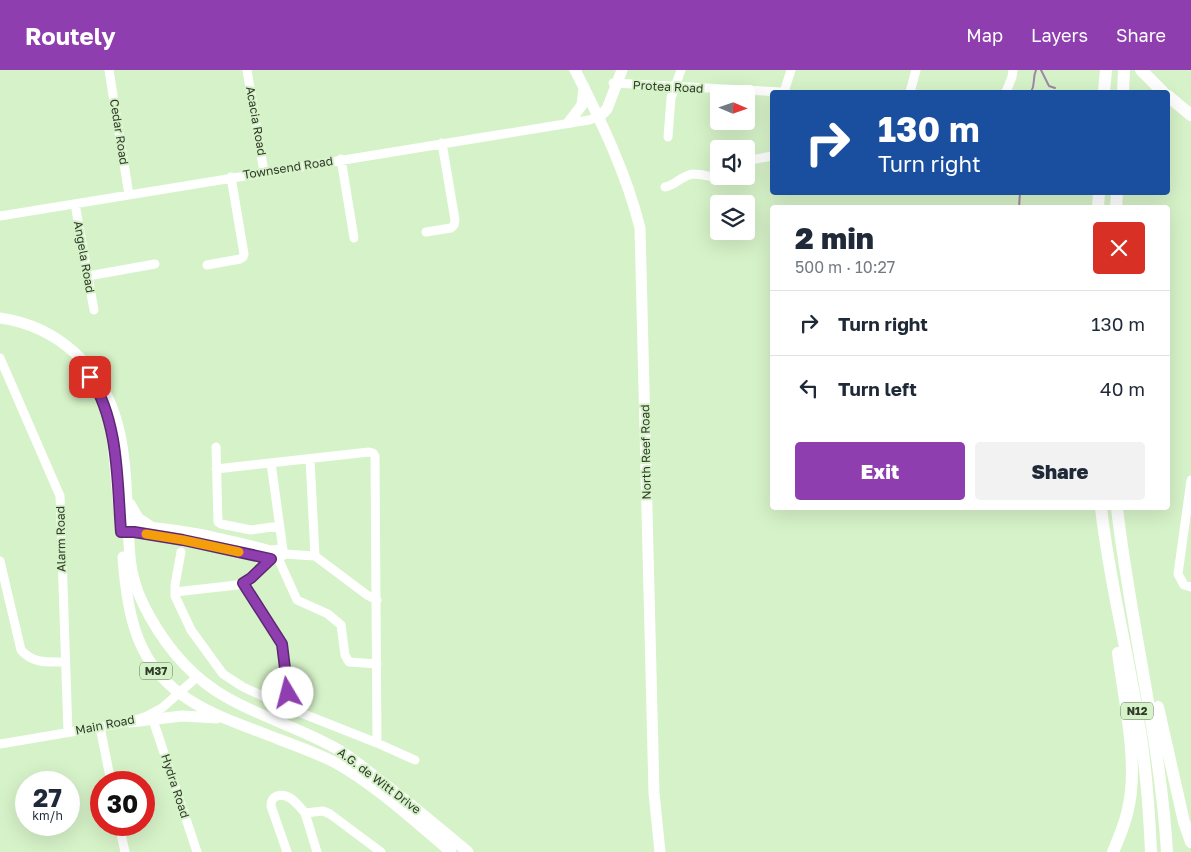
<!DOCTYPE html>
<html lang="en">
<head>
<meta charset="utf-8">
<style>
	:root { --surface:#fff; --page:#f2f2f3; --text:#1f2937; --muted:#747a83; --line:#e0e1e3; --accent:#8e3eae }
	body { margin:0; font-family:"Golos Text",sans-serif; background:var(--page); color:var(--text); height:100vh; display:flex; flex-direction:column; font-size:19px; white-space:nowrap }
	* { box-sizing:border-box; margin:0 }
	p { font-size:16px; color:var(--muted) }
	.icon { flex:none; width:28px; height:28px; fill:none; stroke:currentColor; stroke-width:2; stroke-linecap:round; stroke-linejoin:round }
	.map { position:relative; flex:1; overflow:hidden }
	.details { position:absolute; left:770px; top:135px; width:400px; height:305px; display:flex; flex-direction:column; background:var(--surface); border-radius:5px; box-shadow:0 5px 20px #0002 }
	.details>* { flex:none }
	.hud { position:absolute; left:770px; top:20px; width:400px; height:105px; border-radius:5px; box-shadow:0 5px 20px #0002; background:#1a4fa0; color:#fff; overflow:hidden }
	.needle { width:32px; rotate:92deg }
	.tools { position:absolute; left:710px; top:15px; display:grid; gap:10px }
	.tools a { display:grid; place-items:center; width:45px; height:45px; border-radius:5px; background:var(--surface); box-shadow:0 5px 20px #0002; font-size:25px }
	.speed { position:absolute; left:15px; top:701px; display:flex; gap:10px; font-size:25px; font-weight:700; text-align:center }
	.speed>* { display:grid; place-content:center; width:65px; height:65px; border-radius:50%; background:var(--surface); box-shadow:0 5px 20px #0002; line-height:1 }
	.speed small { font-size:12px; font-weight:400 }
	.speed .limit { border:8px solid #d22; background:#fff; color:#111 }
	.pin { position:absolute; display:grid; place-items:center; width:42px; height:42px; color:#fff; margin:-21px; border-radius:10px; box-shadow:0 2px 8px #0006 }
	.me { position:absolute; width:55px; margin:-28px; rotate:352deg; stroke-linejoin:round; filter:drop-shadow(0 0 4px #0008) }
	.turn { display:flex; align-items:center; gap:18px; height:105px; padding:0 25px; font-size:22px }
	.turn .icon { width:65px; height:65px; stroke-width:2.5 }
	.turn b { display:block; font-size:35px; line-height:42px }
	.round { display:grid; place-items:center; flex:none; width:52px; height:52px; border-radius:5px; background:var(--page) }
	.headline { display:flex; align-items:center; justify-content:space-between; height:85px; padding:0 25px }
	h1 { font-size:30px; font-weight:800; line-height:38px }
	.button { display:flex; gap:10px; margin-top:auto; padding:10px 25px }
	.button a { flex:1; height:58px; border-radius:5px; background:var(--accent); color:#fff; font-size:20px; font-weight:800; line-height:58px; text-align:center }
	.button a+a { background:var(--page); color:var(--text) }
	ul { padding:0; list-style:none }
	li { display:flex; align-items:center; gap:15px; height:65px; padding:0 25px; border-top:1px solid var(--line) }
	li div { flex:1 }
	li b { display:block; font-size:19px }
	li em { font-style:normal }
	header { display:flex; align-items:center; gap:30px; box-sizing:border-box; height:70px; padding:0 25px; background:var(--accent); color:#fff }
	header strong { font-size:24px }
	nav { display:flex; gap:28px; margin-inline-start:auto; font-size:18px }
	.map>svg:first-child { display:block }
</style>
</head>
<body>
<header>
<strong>Routely</strong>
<nav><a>Map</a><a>Layers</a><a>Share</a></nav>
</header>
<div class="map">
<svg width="1191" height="782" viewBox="0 0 1191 782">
	<rect width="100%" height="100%" fill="#d6f2c8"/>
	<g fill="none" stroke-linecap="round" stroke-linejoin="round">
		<!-- stream -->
		<path stroke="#9e87a8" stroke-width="2" d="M1041 0 1049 16 1055 18
			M1031 22C1036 13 1032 9 1036 0
			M1019 138 1020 122"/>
		<!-- minor -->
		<path stroke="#fff" stroke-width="9" d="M109 0 129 125
			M247 0 264 102
			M613 13 782 22
			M784 22 791 0
			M910 22 916 0
			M1006 22 1012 7 1013 0
			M668 67 671 28 681 0
			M341 89 354 168
			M746 91 772 86
			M665 117C676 115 682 105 693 104 707 104 714 110 729 106
			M75 134 94 240
			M0 146 589 50 599 47
			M426 162 451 158 454 155 455 150 442 73
			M207 195 240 189 243 187 244 184 231 107
			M88 206 155 194
			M0 288 60 426 68 662
			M216 377 218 452 221 454 251 460 279 456
			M310 389 315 486 367 525 377 530
			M271 393 283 480
			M216 399 369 382 373 383 375 386 377 673
			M1191 410 1178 504 1184 515 1191 517
			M123 455C176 456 220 467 271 480L280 479 284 484 280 488 271 489 267 484 271 480
			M124 462 183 470 269 488
			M181 482 175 515V526L191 560 223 604 243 617 291 639 377 673 415 690
			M284 484 315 486
			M278 488 297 530 328 544 341 555 345 585 349 592 377 594
			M0 491 21 580C33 594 48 592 65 592
			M243 513 282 574 291 639
			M175 522 237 515C251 511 261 499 271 489
			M153 650 197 782
			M100 657 111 712
			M0 674 130 652 147 646 162 638 197 607
			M119 755 125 782
			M287 782 271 736C271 731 272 728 277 726 289 722 298 735 305 743
			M317 782 305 743 323 741 330 744 381 782"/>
		<!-- major -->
		<path stroke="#fff" stroke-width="11" d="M575 0C601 51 626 102 640 158L654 723 660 782
			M599 47 607 39 622 0
			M569 52 582 35 584 17
			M0 248C28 252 54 264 75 283 126 329 125 392 128 455 129 470 129 486 132 501 135 517 142 533 150 547 168 579 194 609 226 627 264 649 307 660 344 683 356 691 367 700 378 709 409 732 438 757 468 782
			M108 343 113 374 121 461
			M130 434 138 448 150 456
			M123 487C127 546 137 598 191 631 218 648 249 657 278 669 297 676 316 683 334 692 377 716 414 751 451 782
			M130 652 182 646 217 648"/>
		<!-- highway -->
		<path stroke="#fff" stroke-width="12" d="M1141 0 1163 22
			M1104 22 1106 0
			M1123 22 1124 0
			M1168 26 1191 45
			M1098 138 1099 122
			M1116 138 1117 122
			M1101 438C1109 509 1127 578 1138 649 1146 693 1149 737 1151 782
			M1117 438C1130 553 1160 666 1167 782
			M1158 637 1184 752 1191 772
			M1113 782C1119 768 1125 754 1128 739 1139 695 1124 629 1118 583"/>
	</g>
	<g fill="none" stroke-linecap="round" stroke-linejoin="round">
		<defs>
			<path id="route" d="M90 307C119 352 117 410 121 462H134L183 470 271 489 251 508 243 513 282 574 288 623"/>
		</defs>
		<!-- route casing -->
		<use href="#route" stroke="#5c2871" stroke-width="12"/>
		<!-- route -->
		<use href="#route" stroke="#8e3eae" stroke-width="9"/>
		<!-- slow -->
		<path stroke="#f59e0b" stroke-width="9" d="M146 464 183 470 239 482"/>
	</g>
	<g text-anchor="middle" stroke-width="4" stroke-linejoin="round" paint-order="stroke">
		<!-- shield labels -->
		<g fill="#d6f2c8" stroke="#627259" stroke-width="1">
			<rect x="140" y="592.5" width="32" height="17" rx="4"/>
			<rect x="1121" y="632.5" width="32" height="17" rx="4"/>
		</g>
		<g font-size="11" font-weight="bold" fill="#303b2a">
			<text x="156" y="605">M37</text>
			<text x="1137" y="645">N12</text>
		</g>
		<!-- street labels -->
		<g font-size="12" fill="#303b2a" stroke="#d6f2c8">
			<text transform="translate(668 17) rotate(3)" y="4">Protea Road</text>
			<text transform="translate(256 51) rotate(80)" y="4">Acacia Road</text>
			<text transform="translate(119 62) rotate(81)" y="4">Cedar Road</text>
			<text transform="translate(288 98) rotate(-9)" y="4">Townsend Road</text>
			<text transform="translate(84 187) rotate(80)" y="4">Angela Road</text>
			<text transform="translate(646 382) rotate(-91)" y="4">North Reef Road</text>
			<text transform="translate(61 469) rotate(-91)" y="4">Alarm Road</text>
			<text transform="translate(105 655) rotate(-11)" y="4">Main Road</text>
			<text transform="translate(379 711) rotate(37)" y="4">A.G. de Witt Drive</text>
			<text transform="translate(175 716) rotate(72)" y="4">Hydra Road</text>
		</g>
	</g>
</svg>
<div class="tools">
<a><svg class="needle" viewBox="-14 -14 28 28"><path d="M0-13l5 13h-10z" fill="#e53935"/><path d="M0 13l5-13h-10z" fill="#747a83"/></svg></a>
<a><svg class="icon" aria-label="sound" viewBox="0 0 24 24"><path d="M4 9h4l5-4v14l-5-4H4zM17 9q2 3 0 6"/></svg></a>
<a><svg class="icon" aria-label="layers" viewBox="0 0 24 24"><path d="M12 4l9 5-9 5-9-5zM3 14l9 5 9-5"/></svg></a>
</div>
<div class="speed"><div>27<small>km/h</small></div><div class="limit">30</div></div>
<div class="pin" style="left:90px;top:307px;background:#d93025"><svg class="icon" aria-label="arrive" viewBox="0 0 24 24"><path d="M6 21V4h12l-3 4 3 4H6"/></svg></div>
<svg class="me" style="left:288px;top:623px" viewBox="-20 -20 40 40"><circle r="19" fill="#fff"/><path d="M0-13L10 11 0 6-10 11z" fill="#8e3eae"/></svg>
<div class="hud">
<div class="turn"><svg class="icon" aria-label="right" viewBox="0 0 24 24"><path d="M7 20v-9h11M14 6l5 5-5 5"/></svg><div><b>130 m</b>Turn right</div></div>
</div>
<section class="details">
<div class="headline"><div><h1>2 min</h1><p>500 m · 10:27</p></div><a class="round" style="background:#d93025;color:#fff"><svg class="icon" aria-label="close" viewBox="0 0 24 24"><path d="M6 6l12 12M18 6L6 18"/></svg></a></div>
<ul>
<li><svg class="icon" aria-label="right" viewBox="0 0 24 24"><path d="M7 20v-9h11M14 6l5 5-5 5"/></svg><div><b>Turn right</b></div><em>130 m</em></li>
<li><svg class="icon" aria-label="left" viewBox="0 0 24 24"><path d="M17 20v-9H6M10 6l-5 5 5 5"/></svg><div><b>Turn left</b></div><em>40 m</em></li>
</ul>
<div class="button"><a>Exit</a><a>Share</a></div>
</section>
</div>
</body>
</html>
